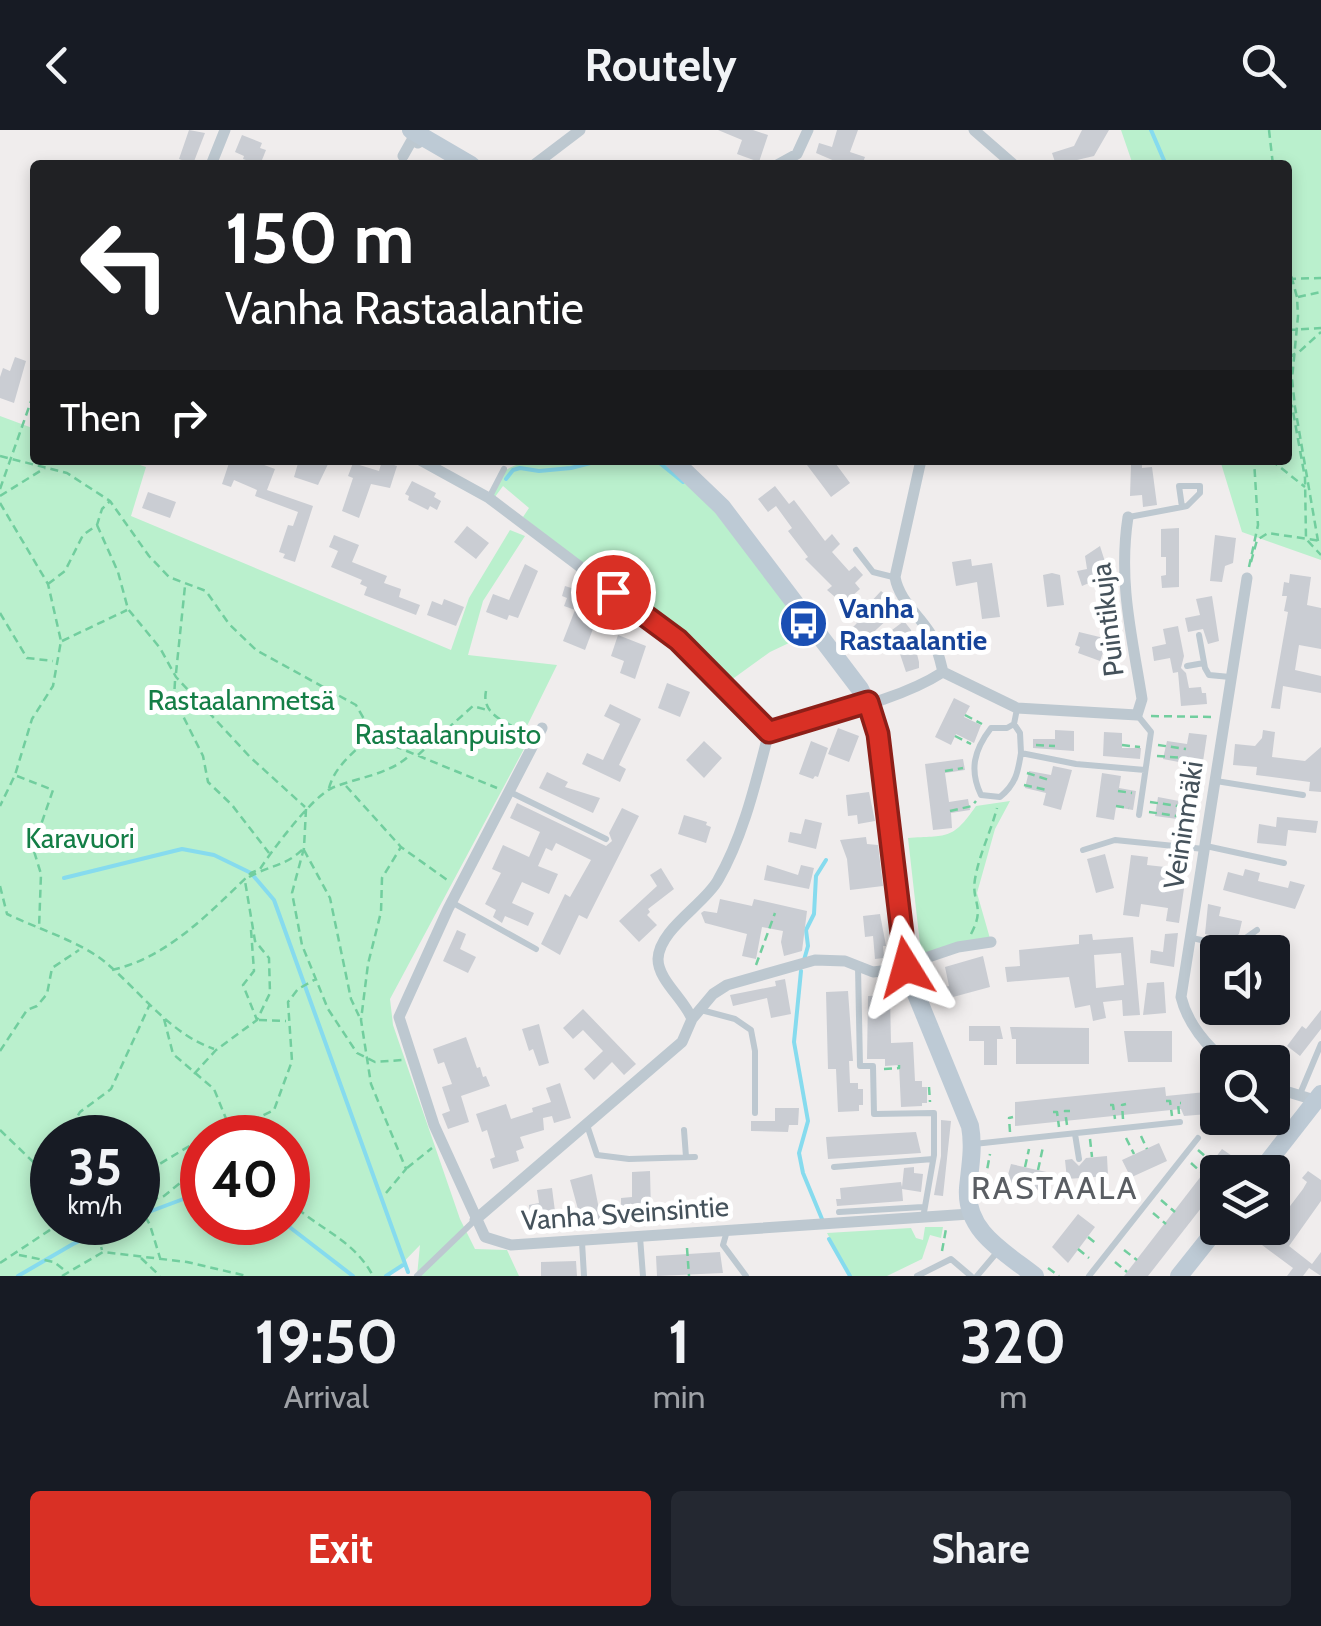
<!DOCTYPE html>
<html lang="en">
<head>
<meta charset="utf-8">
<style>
	:root { --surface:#171b24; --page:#242831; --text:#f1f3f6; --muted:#9ea1a6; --accent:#d93025 }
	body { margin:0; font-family:Cabin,sans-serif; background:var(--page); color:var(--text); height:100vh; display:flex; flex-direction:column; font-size:38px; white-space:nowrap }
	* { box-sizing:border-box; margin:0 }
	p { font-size:32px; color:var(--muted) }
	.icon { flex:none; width:55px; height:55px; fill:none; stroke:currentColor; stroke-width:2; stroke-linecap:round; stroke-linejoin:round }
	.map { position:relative; height:1146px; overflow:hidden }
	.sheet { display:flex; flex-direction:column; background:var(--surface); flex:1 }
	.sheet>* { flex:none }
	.guide { position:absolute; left:30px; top:30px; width:1262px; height:305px; border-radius:10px; box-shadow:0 5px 15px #0003; background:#202124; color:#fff; overflow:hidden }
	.buttons { position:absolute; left:1200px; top:805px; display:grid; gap:20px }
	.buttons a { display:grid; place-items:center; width:90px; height:90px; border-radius:10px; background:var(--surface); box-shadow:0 5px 15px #0003; font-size:50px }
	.speed { position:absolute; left:30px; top:985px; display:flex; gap:20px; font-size:50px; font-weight:700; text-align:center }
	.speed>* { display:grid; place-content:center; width:130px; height:130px; border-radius:50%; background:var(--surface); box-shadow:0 5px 15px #0003; line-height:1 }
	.speed small { font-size:25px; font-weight:400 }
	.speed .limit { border:15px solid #d22; background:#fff; color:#111 }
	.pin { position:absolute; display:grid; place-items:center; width:85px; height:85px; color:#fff; margin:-42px; border:5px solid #fff; border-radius:50%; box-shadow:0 2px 10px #0007 }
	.me { position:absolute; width:110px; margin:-55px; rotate:352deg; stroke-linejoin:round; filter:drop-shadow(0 0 8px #0008) }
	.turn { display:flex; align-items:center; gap:35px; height:210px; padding:0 30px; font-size:45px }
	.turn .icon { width:130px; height:130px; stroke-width:2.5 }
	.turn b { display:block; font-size:70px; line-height:85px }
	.then { display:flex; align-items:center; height:95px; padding:0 30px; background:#0003; gap:20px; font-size:38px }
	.eta { display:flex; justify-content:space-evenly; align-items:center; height:170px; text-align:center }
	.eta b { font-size:60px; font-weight:800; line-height:70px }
	.action { display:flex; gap:20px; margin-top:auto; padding:20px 30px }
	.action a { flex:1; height:115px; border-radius:10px; background:var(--accent); color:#fff; font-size:40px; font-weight:800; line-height:115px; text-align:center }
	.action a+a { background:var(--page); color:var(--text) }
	header { display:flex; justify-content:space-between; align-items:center; height:130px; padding:0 30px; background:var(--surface); font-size:45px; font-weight:800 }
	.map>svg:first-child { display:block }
</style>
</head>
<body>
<header><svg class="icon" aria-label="back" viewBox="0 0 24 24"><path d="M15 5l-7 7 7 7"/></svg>Routely<svg class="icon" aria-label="search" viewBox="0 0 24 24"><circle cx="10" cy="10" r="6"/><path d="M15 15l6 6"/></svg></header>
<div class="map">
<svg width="1321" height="1146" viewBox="0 0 1321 1146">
	<rect width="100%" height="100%" fill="#f0eded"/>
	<!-- green -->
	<path fill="#baf0cd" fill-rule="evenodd" d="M1121 0H1321V430L1242 402 1220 330H1288V35H1133Z
		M0 286 35 299V330H125L146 337 131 386 451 520 469 468 510 400 525 406 483 471 468 525 557 535 526 598 533 602 390 869 393 895 460 1089 475 1119 507 1120 519 1146H417L420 1115 390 1146H0ZM52 1008H138V1092H52ZM202 1008H288V1092H202Z
		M529 330H663L693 354 810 503 770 522 727 553 523 387 529 378 503 356 492 371C498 341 502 340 529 330Z
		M1010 671 995 699 977 763 991 812 921 823 908 708C947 705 952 711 976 676Z
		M925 1097H943L941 1108 930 1105 922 1129 887 1146H850L827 1103 911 1098 916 1108 923 1110Z"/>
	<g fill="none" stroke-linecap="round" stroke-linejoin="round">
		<!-- stream -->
		<path stroke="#86dbee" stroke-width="4" d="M1151 0 1166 35
			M656 330 683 352
			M506 349 513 340 520 338 539 341 571 338 602 330
			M64 748 182 719 214 725 251 743 274 770 408 1142
			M804 830 808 816 806 800 814 784 816 746 826 730
			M801 841 794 912 808 991 799 1023 803 1043 822 1089
			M138 1086 202 1062
			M283 1092 353 1146
			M829 1109 850 1146
			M18 1146 73 1114 120 1092
			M386 1146 403 1135"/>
	</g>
	<!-- building -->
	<path fill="#cacdd3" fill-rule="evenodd" d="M189 0 205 3 193 34 179 29Z
		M718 0H753L768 5 759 32 737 24 742 10Z
		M837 0H858L850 22 865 27 862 35H844L816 23 819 13 832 17Z
		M1082 0H1109L1094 26 1056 35 1052 23 1074 16Z
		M242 5 262 13 260 18 266 20 260 35 243 29 244 26 235 22Z
		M15 227 26 231 14 273 0 268V247L3 238 10 241Z
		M230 330H251L275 339 267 360 313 376 295 432 283 428 285 424 279 422 288 395 293 396 298 382 255 366 257 360 234 350 231 357 222 354Z
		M299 330H330L318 355 294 347Z
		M814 330H833L850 353 831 367 807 335Z
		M382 331 397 336 390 358 371 354 359 388 342 381 353 348 348 346 353 333 379 341Z
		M1142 334V338L1152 337 1157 375 1143 377 1142 365 1130 366 1131 335Z
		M412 351 436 363 434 367 441 371 437 380 430 376 428 380 408 370 409 366 405 364Z
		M775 356 789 374 794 370 825 411 832 404 840 414 832 422 849 441 855 436 863 445 855 453 860 459 843 474 827 460 832 456 805 429 808 427 788 401 792 398 776 376 768 382 758 369Z
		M148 362 176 372 170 388 142 378Z
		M467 396 489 413 476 429 454 412Z
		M1179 398V457L1162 458 1161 446 1166 445V427H1161V399Z
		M334 405 359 415 352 432 387 446 384 453 401 459 399 467 420 475 416 485 364 465 367 457 360 454 362 450 331 437 338 421 329 417Z
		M1215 405 1236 408 1233 433 1225 436 1222 452 1210 451Z
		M1100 416 1107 438 1100 440 1103 447 1082 456 1077 441 1087 439 1085 426Z
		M971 429 972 436 992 433 1000 487 982 489 977 452 956 456 952 432Z
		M525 434 538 441 518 488 509 485 507 490 486 482 493 464 509 470Z
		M1052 443 1060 445 1064 475 1047 477 1043 445Z
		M1290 444 1311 447 1307 475 1321 478V519L1299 515 1295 540 1321 546V563L1283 556 1280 579 1271 578 1288 482 1284 481 1287 466H1282L1284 452 1289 453Z
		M565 456 590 464 587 474 605 481 601 492 596 491 585 520 563 511 575 480 564 476 567 468 562 466Z
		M881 461 895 473 885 481 890 487 865 510 859 504 856 507 850 500 857 493 854 490Z
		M1212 466 1219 511 1208 514 1203 499 1188 502 1185 488 1200 485 1196 469Z
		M444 469 464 477 456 496 427 485 432 471 442 475Z
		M904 491 911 500 919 532V538L906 542 892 500Z
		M1178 496 1184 526 1181 538 1186 543 1189 558 1201 557 1202 563H1206L1207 574 1181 576 1178 542 1173 543 1170 528 1154 531 1152 517 1166 514 1163 499Z
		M1079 502 1108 509 1100 531 1078 523 1080 517 1075 515Z
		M618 505 646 516 635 549 620 543 624 531 611 526Z
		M667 553 690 562 680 587 658 578Z
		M954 568 970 576 964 587 981 595 974 613 956 604 951 615 935 607Z
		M610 574 641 589 619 635 626 639 620 652 582 634 587 623 603 630 620 594 604 586Z
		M838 598 859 606 849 632 828 624Z
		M1055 600 1074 601V621L1033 618V609H1055Z
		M1263 600 1275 602 1272 627 1305 631 1321 617V662L1309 661 1310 652 1256 645 1257 637 1233 635 1235 614 1255 616 1262 608Z
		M1104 602 1122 603V618H1141L1140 629 1103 626Z
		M1189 603 1207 605 1191 711 1178 709 1179 703 1175 702 1177 689 1155 686 1158 667 1179 671 1184 633 1163 629 1167 611 1187 614Z
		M704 611 722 628 704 648 686 630Z
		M811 611 828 618 818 647 815 646 813 649 799 644Z
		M963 629 965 640 945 643 949 672 968 669 970 680 951 683 952 698 933 700 925 634Z
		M1053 636 1072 640 1061 680 1043 675 1046 663 1025 658 1029 641 1051 645Z
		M547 642 568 652 565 657 600 668 593 683 539 658Z
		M1102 643 1121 646 1119 658 1136 661 1133 680 1116 677 1114 690 1096 687Z
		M869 662 875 691 858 694 857 685 848 686 846 665Z
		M517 673 606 716 612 711 609 703 622 678 639 686 587 789 579 785 560 825 541 814 565 764 570 767 591 730 556 713 552 721 546 718 538 736 558 744 549 764 522 752 512 773 534 783 528 796 505 786 502 793 493 787 496 780 485 774 501 743 492 739 503 715 529 727 540 702 510 688Z
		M684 685 707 692 706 695 711 697 706 713 678 704Z
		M1277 687 1318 691 1316 703 1288 700 1286 716 1257 713 1259 694 1276 697Z
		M805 689 822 693 816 719 788 712 790 702 801 704Z
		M866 707 867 714 878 715 883 756 850 760 847 729 840 710Z
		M1176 723 1189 724 1179 793 1166 791 1168 778 1141 774 1139 787 1123 785 1131 725 1148 727 1147 735 1174 738Z
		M1105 724 1114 758 1096 763 1087 729Z
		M767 735 798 745 801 735 814 738 809 759 764 750Z
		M661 738 674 759 648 779 650 782 647 785 657 795 639 812 619 791 657 756 650 745Z
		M1245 739 1260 743 1258 751 1288 758 1290 751 1305 755 1295 779 1223 760 1228 742 1243 746Z
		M720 769 752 776 754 769 807 781 802 821 784 826 781 812 783 801 762 797 756 829 742 826 747 804 705 793 701 783 704 781 717 783Z
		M1208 774 1221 777 1219 786 1242 791 1239 804 1232 810 1205 804Z
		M880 784 886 816H883L884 828 875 829 873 806 865 807 863 786Z
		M457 800 466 804 460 819 476 827 468 843 443 831Z
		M1178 803 1174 837 1150 833 1151 820 1163 822 1165 804Z
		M1092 804 1093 810 1133 807 1140 885 1123 886 1122 870 1103 872 1106 888 1093 891 1090 875 1075 878 1069 847 1007 852 1005 837 1020 836 1019 820 1079 814V805ZM1121 823 1124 855 1096 858 1094 825Z
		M983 826 990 857 942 870 939 858 949 856 945 837Z
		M785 849 791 884 771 888 767 868 733 876 730 865 776 856 775 851Z
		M1164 852 1166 883 1143 885 1147 853Z
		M848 861 853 931H849L850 953H858V959H863V975H859V981L838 982 836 939H828L826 862Z
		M890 865 891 913 913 912 915 951H922V957H927V973H922V976L901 977 899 935 885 936V929H867L868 866Z
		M583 879 636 934 624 945 612 932 594 950 584 939 603 921 583 900 573 909 563 898Z
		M1321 880V899L1300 926 1287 916 1302 896 1306 899Z
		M539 894 549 933 539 936 533 919 529 921 522 899Z
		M969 896H1000L1003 909H997V935H984V911H969Z
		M1010 897 1089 898V934H1016V909H1012Z
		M1124 901H1172V932H1128Z
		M466 907 477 938 480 937 483 947 486 946 490 956 461 966 469 992 448 999 442 984 450 981 442 957 452 954 444 932 438 934 433 919Z
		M560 953 571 988 554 993 552 986 543 988 544 1000 520 1007 524 1018 516 1021 519 1031 493 1039 490 1029 495 1027 487 1000 482 1002 476 984 506 974 511 989 533 982 532 978 551 972 546 958Z
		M1165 957 1166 966 1206 962 1208 984 1184 986 1181 979 1015 996V972Z
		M775 978H799L798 995H789L788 1002 751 1001V991H775Z
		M941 990 951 991 943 1066 934 1065 941 1026Z
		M916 1002 921 1023 828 1029 826 1007Z
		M1159 1013 1167 1031 1123 1051 1129 1044 1122 1030Z
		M1222 1019 1238 1030 1228 1042H1218V1056L1209 1068 1148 1146H1124Z
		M1107 1026 1108 1046 1067 1049 1065 1030 1072 1029 1079 1036 1086 1028Z
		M1011 1034 1051 1043 1047 1062 1006 1052Z
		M914 1037V1043L923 1044 921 1062 902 1059 903 1071 837 1076 836 1069H841L840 1058 901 1052 902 1057 904 1038Z
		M650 1041 651 1082 621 1083V1068L632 1067V1042Z
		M1308 1041 1321 1050V1071L1289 1116 1312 1134 1321 1122V1146L1309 1138 1303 1146H1287L1293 1138 1262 1115 1272 1101V1090L1280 1081 1284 1084 1303 1059 1307 1052 1302 1048Z
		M592 1044 601 1089 582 1094 570 1050Z
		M552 1058 557 1097 540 1100 538 1084 530 1085 529 1075 539 1073 537 1060Z
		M1078 1084 1095 1097 1068 1133 1052 1117Z
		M720 1122 723 1143 657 1146 656 1126Z
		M576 1131 577 1146H541V1132Z"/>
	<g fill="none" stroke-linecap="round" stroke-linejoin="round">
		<!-- path -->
		<path stroke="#71ce9e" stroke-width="2.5" stroke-dasharray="8 5" stroke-linecap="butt" d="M1269 0 1273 35
			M1288 134 1297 167 1298 186 1292 249 1295 277 1318 411
			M1288 149 1321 148
			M1298 167 1321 162
			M1288 200 1321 198
			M1288 227 1299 222 1321 202
			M1288 271 1292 276 1305 348 1306 409 1321 425
			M0 326 67 343 110 371 149 426 169 447 206 461 229 494 256 520 356 575 375 608 497 658
			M1271 330 1305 357
			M0 359 35 260
			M0 366 45 338
			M0 373 48 454 61 511 53 556 32 589 15 645 0 676
			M97 395 118 442 128 479 160 518 176 547 250 627 305 677
			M1251 432 1257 410 1268 403 1321 411
			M1249 437 1258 395 1254 330
			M48 454 65 441 83 405 97 395 102 379 109 372
			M0 483 27 528 53 531
			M62 511 127 480
			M176 543 185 456
			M175 551 174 568 203 626 208 652 232 675 269 723
			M486 561C481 585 506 592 524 602
			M965 585 982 594
			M1151 586 1213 587
			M955 606 971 614
			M1036 615 1055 616
			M1122 615 1140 617
			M1158 615 1186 619
			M418 625 473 576 487 580
			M1157 626 1185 628
			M945 641 963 638
			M1027 643 1049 650
			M17 646 53 660 33 718 41 744 39 799
			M1024 655 1047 660
			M346 656 401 717 450 752
			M329 658C336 633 355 624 371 603
			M1118 661 1132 663
			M1150 672 1178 676
			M1116 676 1129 678
			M306 679 304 718 292 763 302 815 328 879 357 923 375 932 402 930
			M950 681 972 676 976 671
			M1149 682 1177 686
			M304 720 330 768 351 869 359 886
			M249 747C270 735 286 736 303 719
			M0 756 7 784C36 798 81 812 105 832 140 861 170 904 214 919
			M251 800 254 841 243 855 257 890
			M971 804C986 776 971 773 975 749 979 725 991 701 997 678
			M756 835 775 783
			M112 840C169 827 210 782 251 743L260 739C273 719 312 667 332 658 358 647 389 645 410 625
			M164 889 173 924 214 959 231 1001 243 1008
			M259 890 286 891
			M0 921 27 880 37 876 47 864 52 838 79 820
			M884 939 899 938V935
			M194 944 216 920 257 890 270 863 269 828 255 811 245 751
			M929 957 930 972
			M1166 971H1170L1172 986
			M1110 975H1113L1115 989
			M1053 982H1057L1059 997
			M1179 984 1178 973H1181
			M1123 989 1122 975 1126 974
			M1067 995 1065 981H1070
			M0 1000 52 1050
			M1010 1002 1009 988 1013 987
			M1141 1006 1147 1019
			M65 1008 80 982 111 959 150 874
			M204 1008 217 1001H231L274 980 292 931 288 872 298 859 316 849
			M1126 1008 1134 1024
			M1090 1009 1092 1027
			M1198 1020 1212 1032
			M1191 1033 1203 1044
			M1025 1037 1029 1019
			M407 1038 432 1018
			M42 1040 52 1025
			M1038 1040 1043 1017
			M138 1047 201 1009
			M985 1051 990 1024
			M386 1063 406 1039 371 954 361 890 368 834 381 782 382 748 401 717
			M288 1070C317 1099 353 1108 373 1146
			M1161 1070 1175 1082
			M138 1074 164 1066 195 1041 202 1040
			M139 1075 150 1095 160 1128
			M1153 1083 1166 1094
			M94 1092 102 1120
			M1088 1107 1098 1115
			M687 1118 689 1146
			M1078 1119 1089 1128
			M1124 1120 1137 1130
			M942 1121 946 1099
			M19 1125 54 1132 67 1142
			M141 1128 160 1146
			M1115 1132 1127 1142
			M0 1133 62 1092
			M1048 1138 1059 1146
			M62 1146 103 1122 187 1132 247 1146"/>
		<!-- lane -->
		<path stroke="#bdc8d0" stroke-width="6" d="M489 368 504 339
			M1129 387 1182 377 1187 376 1200 363V356H1179L1182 377
			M856 420 873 442 893 447
			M1199 505 1205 538 1209 545 1230 547
			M1187 536 1204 533
			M1017 579 1014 594 1007 598H991C974 620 969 640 981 665L1000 667C1016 654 1018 642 1021 623
			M1138 586 1151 602 1139 685
			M1014 594 1020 603 1021 623 1076 634 1145 640
			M1216 651 1303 665
			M510 662 606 709
			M1206 716 1284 733
			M1083 720 1115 710 1204 719
			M453 773 536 819
			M1192 808 1233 817 1257 800
			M858 837 860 936H873L874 984 934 983V1025L923 1088
			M701 880 735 889 751 900 755 921V983
			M1300 964 1321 914
			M587 995 597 1025 629 1029 695 1027
			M684 1000 686 1027
			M1075 1004 1079 1029
			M974 1014 1180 992
			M834 1037 933 1029
			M839 1082 923 1077
			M727 1101 723 1115 746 1146
			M640 1107 643 1146
			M582 1112 584 1146
			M417 1146 474 1091
			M917 1146 951 1129 971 1146
			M977 1146 999 1120
			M1089 1146 1198 1008"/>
		<!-- street -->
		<path stroke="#bdc8d0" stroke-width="11" d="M974 0 1014 35
			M403 26 412 10 418 13
			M211 35 225 0
			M534 35 580 0
			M777 35 797 24 808 0
			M420 330 489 368 677 510 769 602
			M943 542 1017 578 1137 585 1142 569C1132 506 1118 452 1128 387
			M542 598 448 779 399 887 434 995 485 1107 511 1115 970 1084
			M692 889 713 864 727 855 815 830 845 831 873 842 890 840 958 817 991 812
			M1228 932C1207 918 1187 892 1181 867L1247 448
			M1272 957 1321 972
			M475 1090 682 912 692 889C684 869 658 850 658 829 659 799 705 774 718 750 744 705 756 651 769 602 823 585 895 573 943 542 940 529 937 516 930 503 918 484 899 470 895 447L921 330"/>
		<!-- secondary -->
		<path stroke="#bdcad5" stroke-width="18" d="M411 0 471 35
			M673 330 722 377 860 559 874 587 878 604 905 837 970 996C974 1017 970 1037 968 1058 965 1102 1005 1122 1035 1146
			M1260 1042 1321 964
			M1179 1146 1218 1097"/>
	</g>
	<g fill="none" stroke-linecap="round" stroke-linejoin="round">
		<defs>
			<path id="route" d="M613 462 678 510 769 602 868 572 878 604 906 837"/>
		</defs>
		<!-- route casing -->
		<use href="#route" stroke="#8d1f18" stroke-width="25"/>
		<!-- route -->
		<use href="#route" stroke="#d93025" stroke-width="18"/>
	</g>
	<!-- icons -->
	<defs>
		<symbol id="bus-disc" viewBox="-11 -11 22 22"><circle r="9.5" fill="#1a4fb4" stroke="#fff"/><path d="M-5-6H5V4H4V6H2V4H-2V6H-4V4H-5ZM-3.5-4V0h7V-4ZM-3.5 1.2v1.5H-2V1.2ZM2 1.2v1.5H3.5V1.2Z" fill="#fff"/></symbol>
	</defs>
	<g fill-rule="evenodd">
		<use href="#bus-disc" x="776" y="466" width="55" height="55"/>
	</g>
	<g text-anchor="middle" stroke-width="10" stroke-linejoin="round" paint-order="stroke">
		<!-- transit labels -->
		<g font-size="28" font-weight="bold" fill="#164399" stroke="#fff" text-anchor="start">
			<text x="839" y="488">Vanha<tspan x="839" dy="32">Rastaalantie</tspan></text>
		</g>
		<!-- street labels -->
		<g font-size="28" fill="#45525b" stroke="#fff">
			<text transform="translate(1107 490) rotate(-97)" y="10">Puintikuja</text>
			<text transform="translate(1183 695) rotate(-81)" y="10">Veininmäki</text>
			<text transform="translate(625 1083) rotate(-4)" y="10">Vanha Sveinsintie</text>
		</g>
		<!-- park labels -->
		<g font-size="28" fill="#147e46" stroke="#fff">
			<text x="241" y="580">Rastaalanmetsä</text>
			<text x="448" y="614">Rastaalanpuisto</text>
			<text x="80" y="718">Karavuori</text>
		</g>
		<!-- quarter labels -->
		<g font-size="32" letter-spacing="2.5" fill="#5a5e63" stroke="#fff">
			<text x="1055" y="1069">RASTAALA</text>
		</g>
	</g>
</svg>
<div class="buttons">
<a><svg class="icon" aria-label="sound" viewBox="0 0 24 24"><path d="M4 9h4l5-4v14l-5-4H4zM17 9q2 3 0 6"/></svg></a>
<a><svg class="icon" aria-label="search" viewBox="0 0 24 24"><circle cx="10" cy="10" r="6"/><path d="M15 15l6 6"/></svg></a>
<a><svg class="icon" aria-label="layers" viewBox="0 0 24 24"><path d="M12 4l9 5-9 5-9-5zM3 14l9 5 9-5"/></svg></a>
</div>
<div class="speed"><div>35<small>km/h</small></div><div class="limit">40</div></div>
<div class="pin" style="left:613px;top:462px;background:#d93025"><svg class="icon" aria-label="arrive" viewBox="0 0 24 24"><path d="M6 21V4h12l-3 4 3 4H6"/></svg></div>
<svg class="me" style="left:906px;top:837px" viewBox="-20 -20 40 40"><path d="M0-17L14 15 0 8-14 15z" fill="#d93025" stroke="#fff" stroke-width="4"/></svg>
<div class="guide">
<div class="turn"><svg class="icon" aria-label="left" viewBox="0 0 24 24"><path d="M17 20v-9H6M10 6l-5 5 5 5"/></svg><div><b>150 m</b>Vanha Rastaalantie</div></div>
<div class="then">Then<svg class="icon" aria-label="right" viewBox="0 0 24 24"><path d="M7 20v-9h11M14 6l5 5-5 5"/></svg></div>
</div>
</div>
<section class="sheet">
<div class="eta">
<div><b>19:50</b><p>Arrival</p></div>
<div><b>1</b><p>min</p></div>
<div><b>320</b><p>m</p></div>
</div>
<div class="action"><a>Exit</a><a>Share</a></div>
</section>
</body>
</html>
